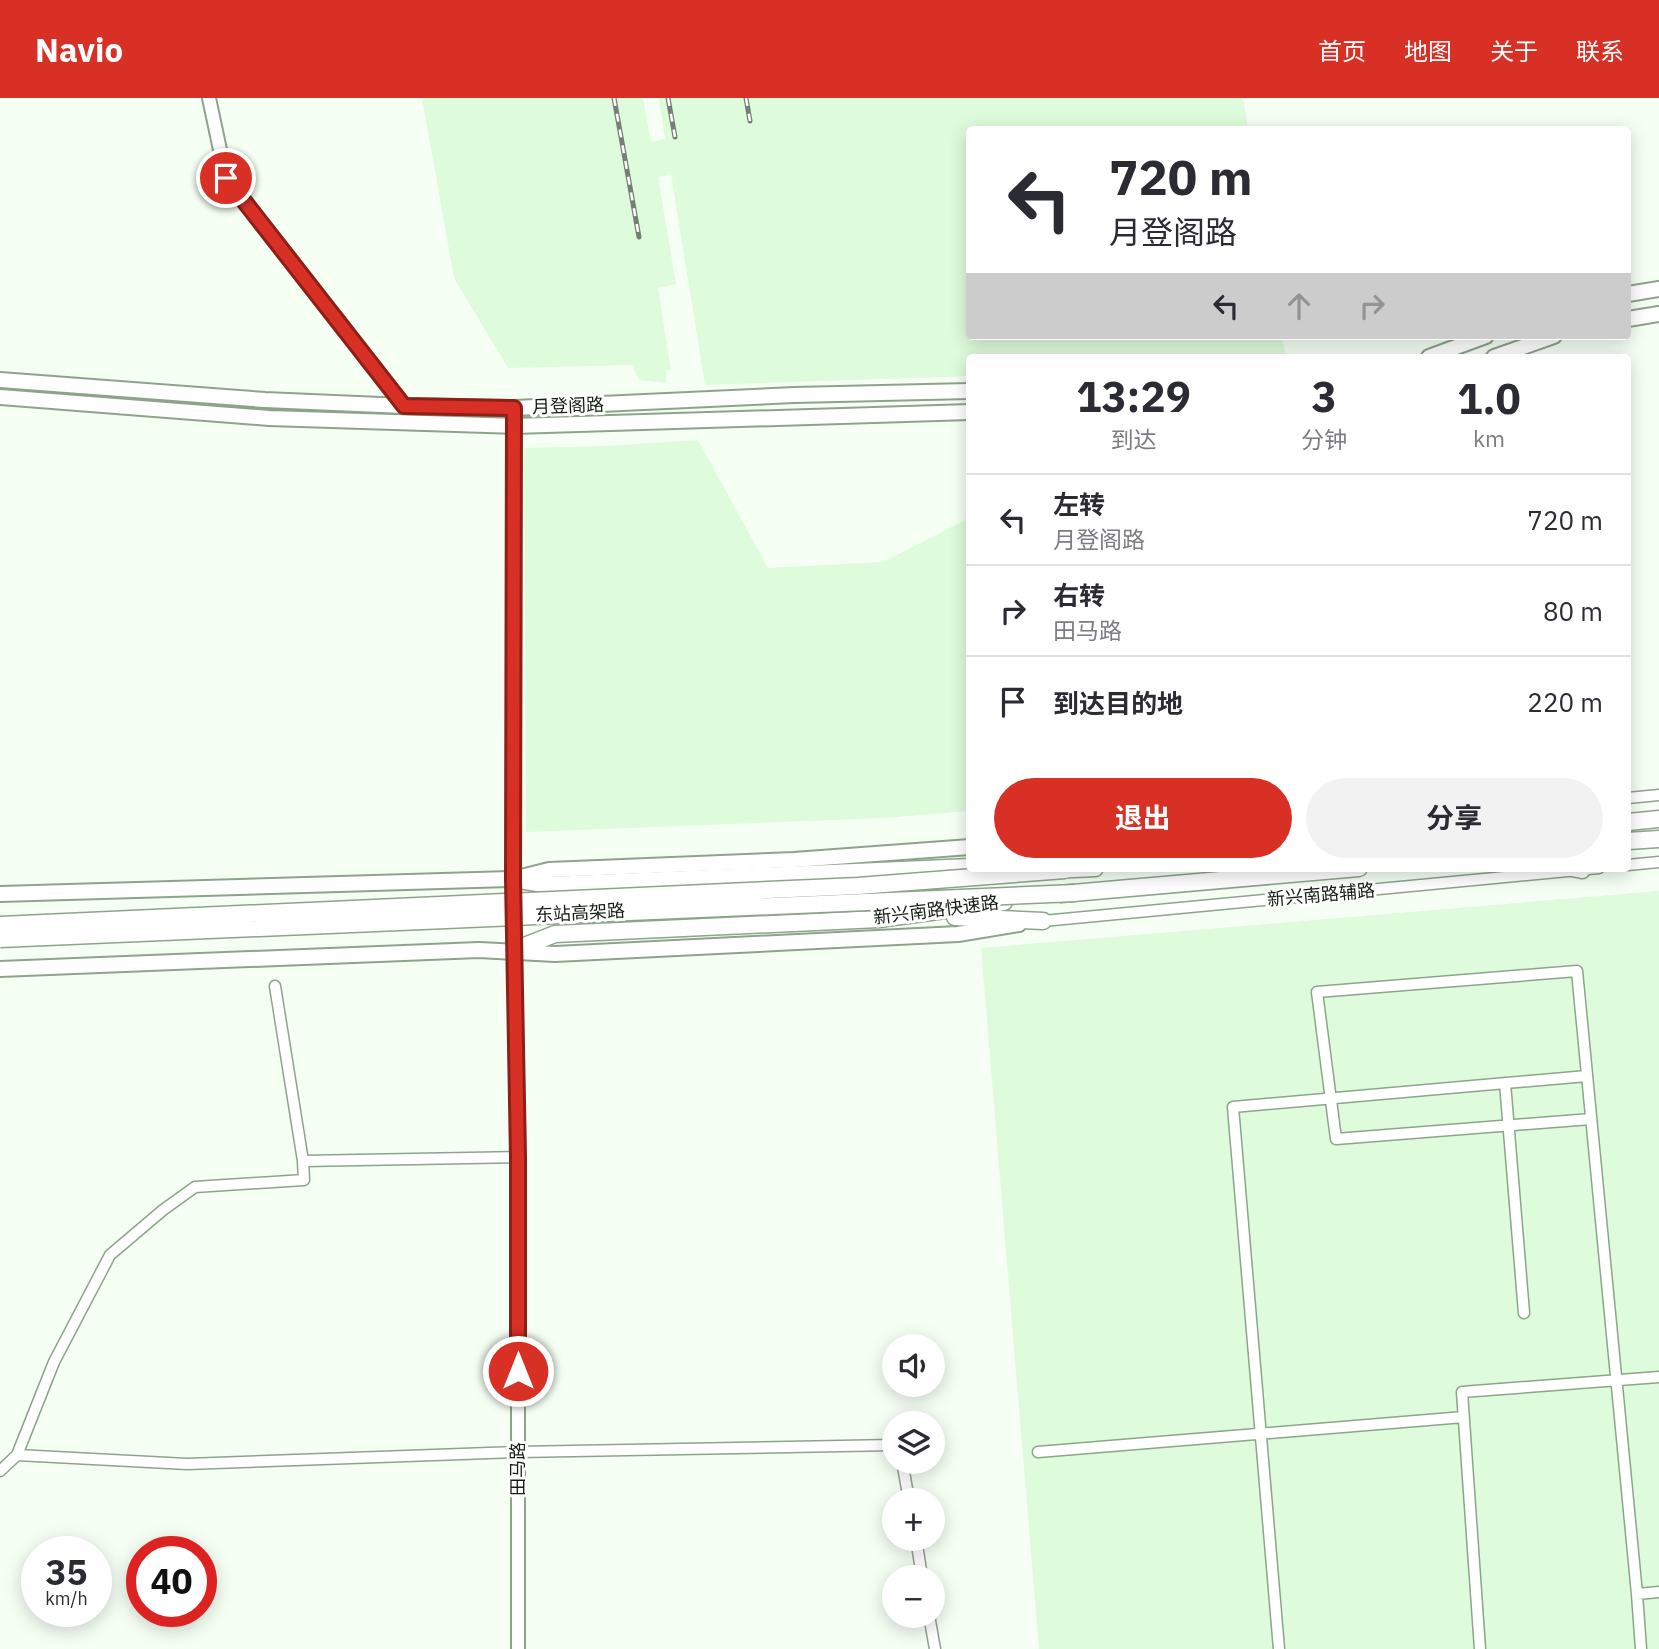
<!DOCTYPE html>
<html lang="zh">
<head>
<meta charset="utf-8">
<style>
	:root { --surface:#fff; --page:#f2f2f3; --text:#2b2b33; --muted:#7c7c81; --line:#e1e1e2; --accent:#d93025 }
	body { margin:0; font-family:"IBM Plex Sans","Noto Sans SC",sans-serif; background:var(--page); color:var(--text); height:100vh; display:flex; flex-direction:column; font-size:26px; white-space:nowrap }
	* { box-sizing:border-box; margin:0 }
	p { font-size:23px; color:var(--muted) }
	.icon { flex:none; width:38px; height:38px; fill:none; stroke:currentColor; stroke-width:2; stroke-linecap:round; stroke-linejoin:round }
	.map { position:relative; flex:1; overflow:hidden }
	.drawer { position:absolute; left:966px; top:256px; width:665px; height:518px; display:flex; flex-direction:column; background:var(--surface); border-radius:7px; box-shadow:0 4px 18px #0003 }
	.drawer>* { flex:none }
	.hud { position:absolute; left:966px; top:28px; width:665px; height:214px; border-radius:7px; box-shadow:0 4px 18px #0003; background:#fff; color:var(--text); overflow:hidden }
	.buttons { position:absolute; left:882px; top:1236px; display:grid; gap:14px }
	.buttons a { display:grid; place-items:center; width:63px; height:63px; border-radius:50%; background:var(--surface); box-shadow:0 4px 18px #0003; font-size:35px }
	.speed { position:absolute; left:21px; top:1438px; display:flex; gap:14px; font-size:35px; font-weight:700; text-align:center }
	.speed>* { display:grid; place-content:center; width:91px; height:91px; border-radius:50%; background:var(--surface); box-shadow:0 4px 18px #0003; line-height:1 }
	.speed small { font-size:18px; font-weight:400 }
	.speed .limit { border:10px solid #d22; background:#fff; color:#111 }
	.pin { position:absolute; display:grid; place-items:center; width:60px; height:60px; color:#fff; margin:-30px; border:4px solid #fff; border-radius:50%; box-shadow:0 2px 7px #0007 }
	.me { position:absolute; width:77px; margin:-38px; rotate:0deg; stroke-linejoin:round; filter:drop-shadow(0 0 5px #0008) }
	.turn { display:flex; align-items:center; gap:24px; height:147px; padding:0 28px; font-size:32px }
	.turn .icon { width:91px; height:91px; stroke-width:2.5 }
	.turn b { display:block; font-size:49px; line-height:60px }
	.lanes { display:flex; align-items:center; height:66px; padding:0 28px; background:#0003; justify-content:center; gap:35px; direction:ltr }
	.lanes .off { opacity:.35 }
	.eta { display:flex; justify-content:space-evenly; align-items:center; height:119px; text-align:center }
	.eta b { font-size:42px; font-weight:700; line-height:49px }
	.cta { display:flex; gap:14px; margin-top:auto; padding:14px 28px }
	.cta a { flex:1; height:80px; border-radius:42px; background:var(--accent); color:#fff; font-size:28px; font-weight:700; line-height:80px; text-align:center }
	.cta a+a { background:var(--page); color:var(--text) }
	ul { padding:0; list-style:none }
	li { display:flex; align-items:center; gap:21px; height:91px; padding:0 28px; border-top:2px solid var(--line) }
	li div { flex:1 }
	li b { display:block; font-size:26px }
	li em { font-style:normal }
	header { display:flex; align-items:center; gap:42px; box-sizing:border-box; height:98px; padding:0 35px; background:var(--accent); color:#fff }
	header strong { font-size:33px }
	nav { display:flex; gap:38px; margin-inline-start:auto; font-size:24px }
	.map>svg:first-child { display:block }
</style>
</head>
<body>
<header>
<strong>Navio</strong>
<nav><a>首页</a><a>地图</a><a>关于</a><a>联系</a></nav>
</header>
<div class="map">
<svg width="1659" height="1551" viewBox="0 0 1659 1551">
	<rect width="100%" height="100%" fill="#f5fff4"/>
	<!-- built -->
	<path fill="#defcdb" d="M422 0H643L651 44 665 41 659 0H1243L1248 31 970 32V238H1282L1286 259H970L969 278 705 287 671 76 658 79 676 186 658 190 671 272H666V285L639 282 632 267 508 270 454 180Z
		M698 342 768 470 883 464 969 420V713L884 720 526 734 524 350 606 348Z
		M1659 793V1551H1039L981 850Z"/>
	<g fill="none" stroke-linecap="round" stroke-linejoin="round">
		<defs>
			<path id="minor" d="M1628 700 1659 697
				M1628 767 1659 764
				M1043 823 1599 770
				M275 888 303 1063 518 1059
				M1505 985 1524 1215
				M1591 1021 1336 1041 1317 894 1577 873 1637 1496 1641 1551
				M1038 1354 1464 1319
				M17 1357 187 1366 518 1354 894 1347
				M902 1363 909 1402
				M0 1373 17 1357 54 1264 110 1157 163 1112 195 1089 304 1082 303 1063
				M916 1440 922 1479
				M1637 1496 1659 1494
				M929 1517 935 1551
				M1279 1551 1233 1009 1587 978
				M1480 1551 1462 1294 1659 1279"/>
			<path id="tertiary" d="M209 0 226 80 404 308
				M514 310 513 781 518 1059V1551"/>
			<path id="secondary" d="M1628 196 1659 191
				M1628 221 1659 216
				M1429 259 1486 238
				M1494 259 1554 238
				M0 282 265 302 404 308 514 310 794 297 970 293
				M0 299 269 320 514 328 970 314
				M0 796 513 781 549 772 794 762 970 749
				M0 871 479 852 555 856 958 836 1019 826"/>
			<path id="primary" d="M1628 724 1659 721
				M1628 743 1659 741
				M1572 770 1582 772
				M1052 772 1095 770
				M513 781 550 787 970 769
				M1061 796 1359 770
				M955 819 1043 823
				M514 852 555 836 879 821 1004 804"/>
		</defs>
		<!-- minor casing -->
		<use href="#minor" stroke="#8da48b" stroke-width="13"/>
		<!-- tertiary casing -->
		<use href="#tertiary" stroke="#8da48b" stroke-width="16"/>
		<!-- secondary casing -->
		<use href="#secondary" stroke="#8da48b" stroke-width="18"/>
		<!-- primary casing -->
		<use href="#primary" stroke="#8da48b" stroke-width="19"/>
		<!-- minor -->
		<use href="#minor" stroke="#fff" stroke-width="10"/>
		<!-- tertiary -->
		<use href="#tertiary" stroke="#fff" stroke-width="12"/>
		<!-- secondary -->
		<use href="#secondary" stroke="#fff" stroke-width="14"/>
		<!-- primary -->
		<use href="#primary" stroke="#fff" stroke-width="16"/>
		<defs>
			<path id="rail" d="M614 0 639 139
				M668 0 675 39
				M746 0 750 23"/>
		</defs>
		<!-- rail casing -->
		<use href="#rail" stroke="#767f75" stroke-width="5"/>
		<!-- rail -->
		<use href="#rail" stroke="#fff" stroke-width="2.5" stroke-dasharray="8" stroke-linecap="butt"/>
		<defs>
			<path id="primary-bridge" d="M0 827 858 788 1065 772
				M0 841 1075 795"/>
		</defs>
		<!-- primary-bridge casing -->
		<use href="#primary-bridge" stroke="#8da48b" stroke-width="19" stroke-linecap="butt"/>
		<!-- primary-bridge -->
		<use href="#primary-bridge" stroke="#fff" stroke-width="16"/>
	</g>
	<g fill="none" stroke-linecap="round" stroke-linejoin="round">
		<defs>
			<path id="route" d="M226 80 404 308 514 310 513 781 518 1059V1273"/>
		</defs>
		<!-- route casing -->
		<use href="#route" stroke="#8d1f18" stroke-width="18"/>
		<!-- route -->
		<use href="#route" stroke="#d93025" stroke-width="12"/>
	</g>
	<g text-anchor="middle" stroke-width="6" stroke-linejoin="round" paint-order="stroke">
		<!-- street labels -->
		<g font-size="18" fill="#151e14" stroke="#fff">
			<text transform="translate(568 308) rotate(-2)" y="6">月登阁路</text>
			<text transform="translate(1321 797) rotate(-5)" y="6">新兴南路辅路</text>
			<text transform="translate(936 812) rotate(-7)" y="6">新兴南路快速路</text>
			<text transform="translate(580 815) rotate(-3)" y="6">东站高架路</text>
			<text transform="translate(518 1371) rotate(-90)" y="6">田马路</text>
		</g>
	</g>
</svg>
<div class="buttons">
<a><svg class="icon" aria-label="sound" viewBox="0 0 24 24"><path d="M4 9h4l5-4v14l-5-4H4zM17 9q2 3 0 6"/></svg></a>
<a><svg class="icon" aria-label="layers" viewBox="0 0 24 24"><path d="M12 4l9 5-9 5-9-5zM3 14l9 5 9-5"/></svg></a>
<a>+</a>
<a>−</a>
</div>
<div class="speed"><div>35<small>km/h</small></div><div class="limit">40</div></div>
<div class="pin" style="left:226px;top:80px;background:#d93025"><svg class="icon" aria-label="arrive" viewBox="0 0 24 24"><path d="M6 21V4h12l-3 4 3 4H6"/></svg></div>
<svg class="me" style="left:518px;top:1273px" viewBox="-20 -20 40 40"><circle r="17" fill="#d93025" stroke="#fff" stroke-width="3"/><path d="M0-11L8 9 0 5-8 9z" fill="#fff"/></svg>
<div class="hud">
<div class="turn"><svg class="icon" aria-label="left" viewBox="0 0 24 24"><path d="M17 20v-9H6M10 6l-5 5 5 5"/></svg><div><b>720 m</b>月登阁路</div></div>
<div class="lanes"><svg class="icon" aria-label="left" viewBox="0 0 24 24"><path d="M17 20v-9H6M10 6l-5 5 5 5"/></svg><svg class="icon off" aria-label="ahead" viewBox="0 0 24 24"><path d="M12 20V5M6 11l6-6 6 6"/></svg><svg class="icon off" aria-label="right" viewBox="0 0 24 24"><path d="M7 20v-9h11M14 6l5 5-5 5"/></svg></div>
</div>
<section class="drawer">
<div class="eta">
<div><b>13:29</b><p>到达</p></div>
<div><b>3</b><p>分钟</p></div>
<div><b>1.0</b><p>km</p></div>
</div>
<ul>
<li><svg class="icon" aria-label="left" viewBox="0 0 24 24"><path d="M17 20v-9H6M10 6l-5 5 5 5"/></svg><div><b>左转</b><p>月登阁路</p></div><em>720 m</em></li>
<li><svg class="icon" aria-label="right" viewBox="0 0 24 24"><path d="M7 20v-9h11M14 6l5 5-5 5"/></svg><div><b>右转</b><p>田马路</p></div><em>80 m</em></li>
<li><svg class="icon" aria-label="arrive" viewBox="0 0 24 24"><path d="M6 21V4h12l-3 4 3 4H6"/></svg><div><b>到达目的地</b></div><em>220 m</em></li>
</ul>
<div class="cta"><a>退出</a><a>分享</a></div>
</section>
</div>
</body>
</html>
